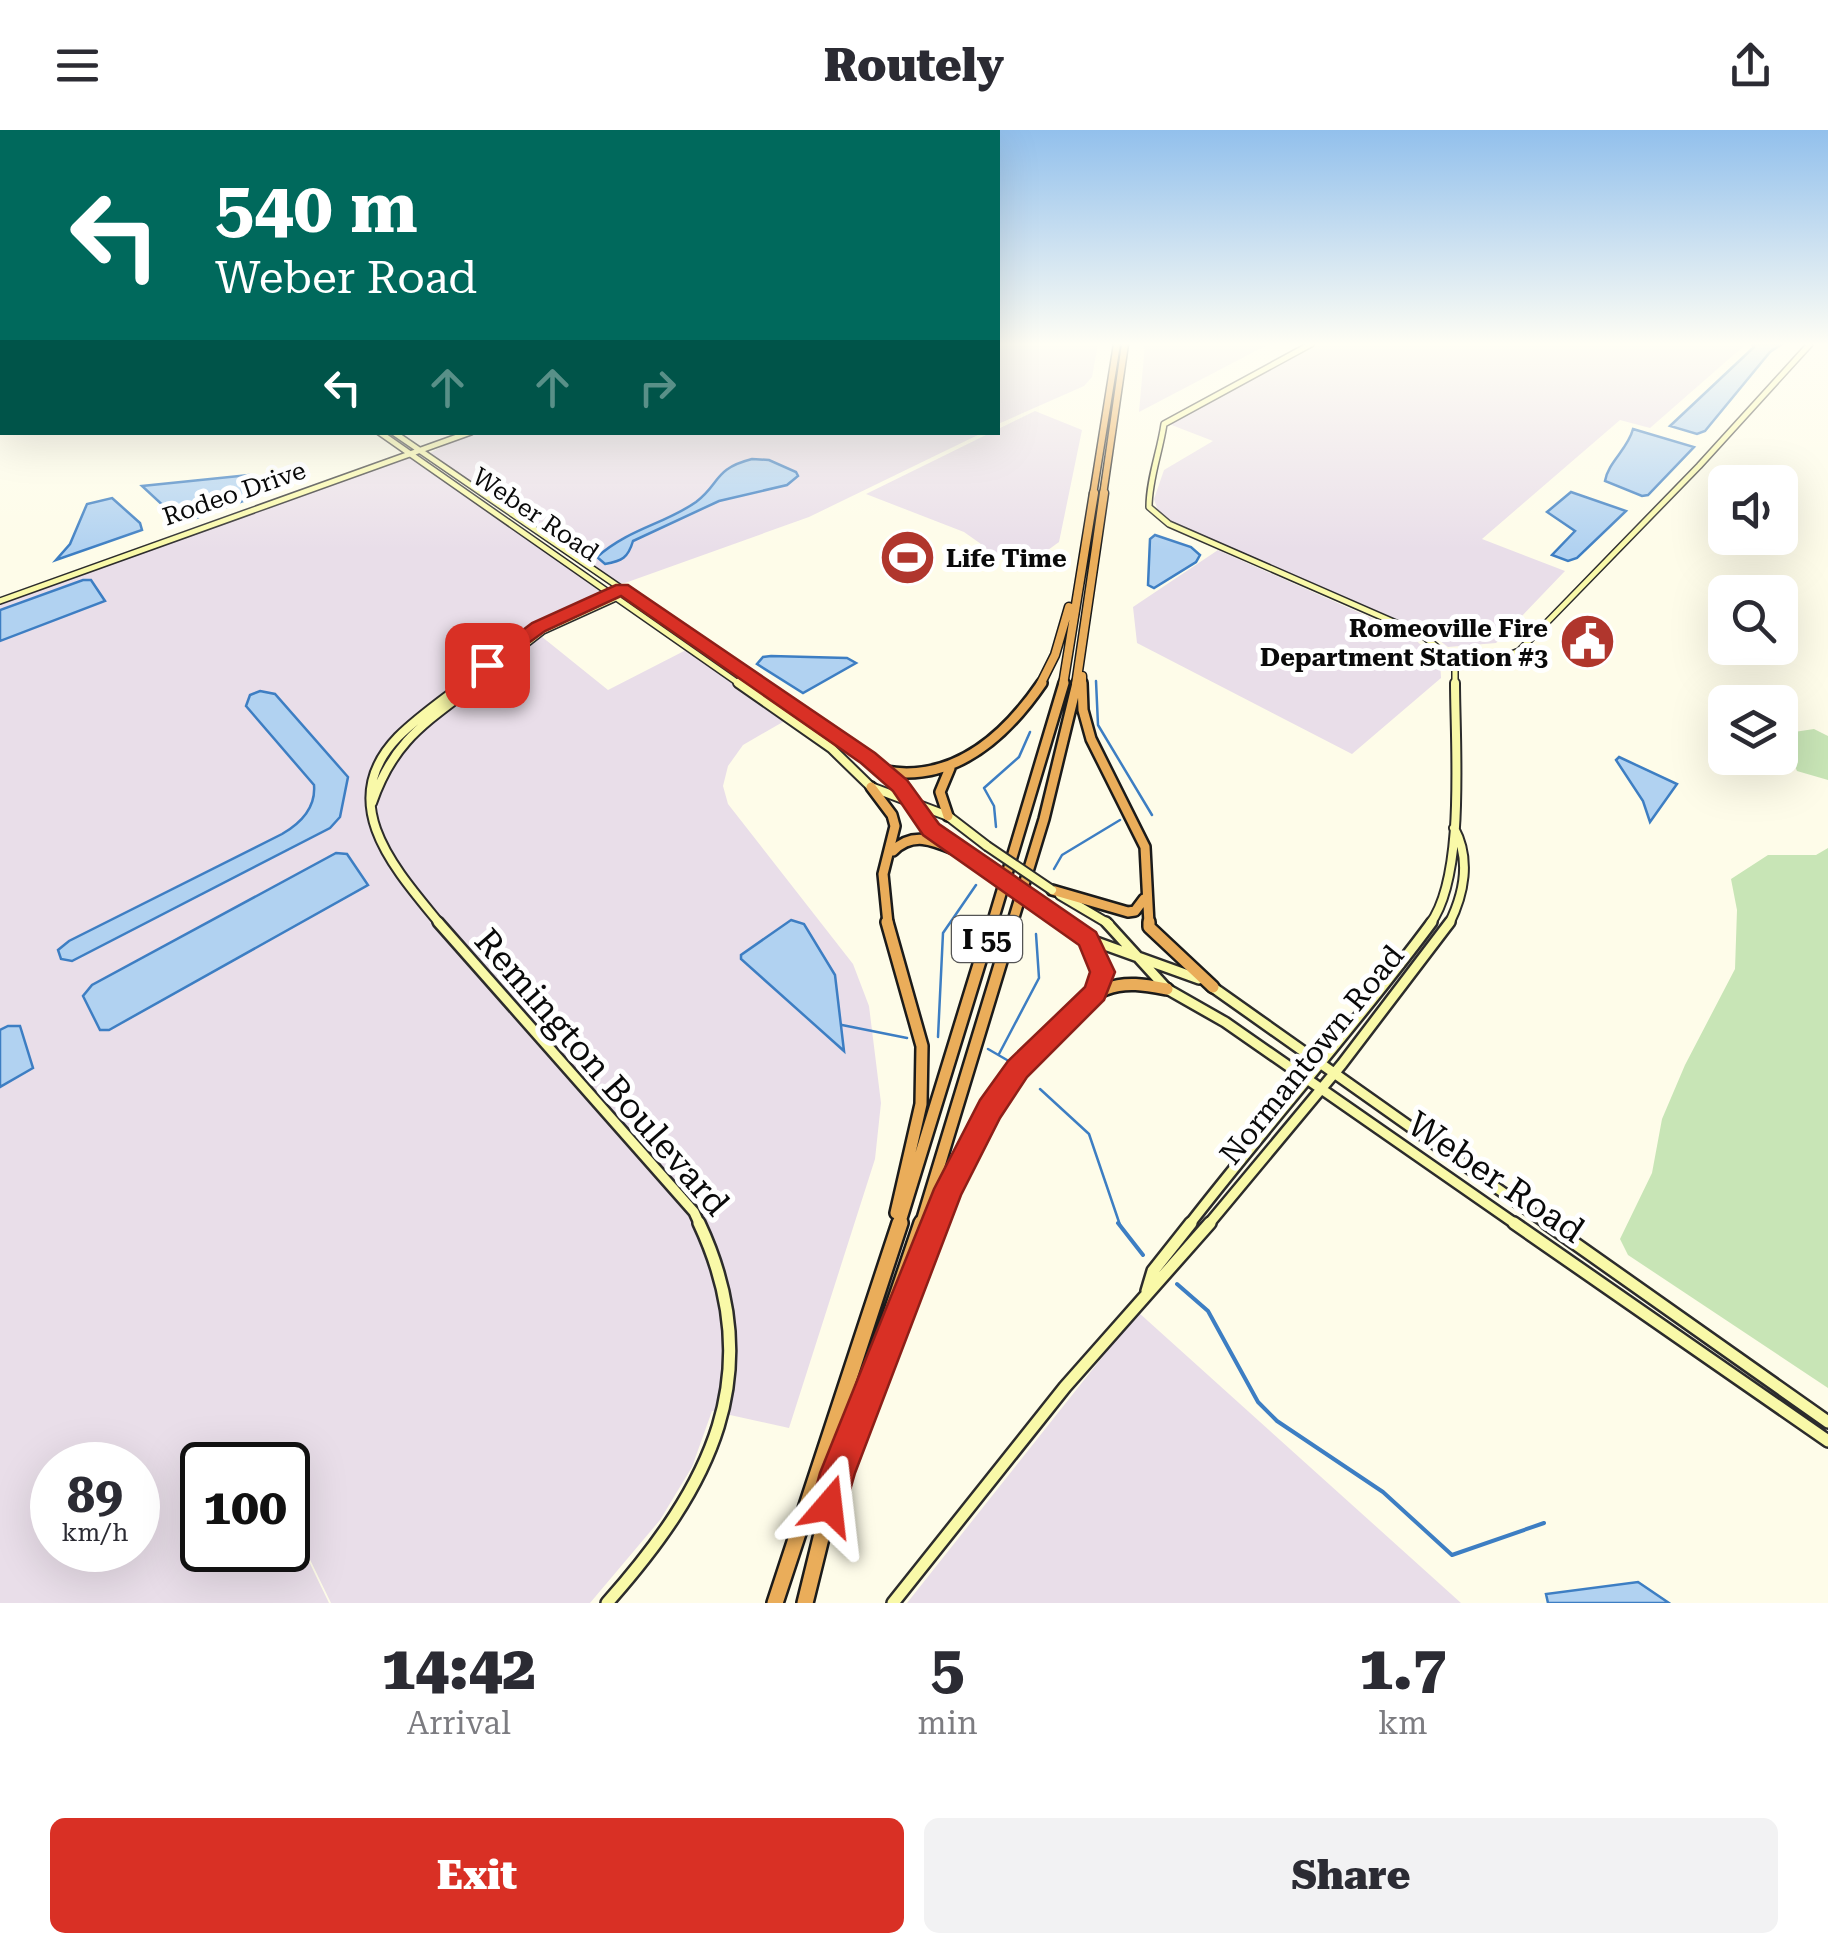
<!DOCTYPE html>
<html lang="en">
<head>
<meta charset="utf-8">
<style>
	:root { --surface:#fff; --page:#f2f2f3; --text:#2b2b33; --muted:#7c7c81; --accent:#d93025 }
	body { margin:0; font-family:"Roboto Serif",serif; background:var(--page); color:var(--text); height:100vh; display:flex; flex-direction:column; font-size:38px; white-space:nowrap }
	* { box-sizing:border-box; margin:0 }
	p { font-size:32px; color:var(--muted) }
	.icon { flex:none; width:55px; height:55px; fill:none; stroke:currentColor; stroke-width:2; stroke-linecap:round; stroke-linejoin:round }
	.map { position:relative; height:1473px; overflow:hidden }
	.panel { display:flex; flex-direction:column; background:var(--surface); flex:1 }
	.panel>* { flex:none }
	.top-card { position:absolute; left:0px; top:0px; width:1000px; height:305px; box-shadow:0 10px 40px #0002; background:#00695c; color:#fff; overflow:hidden }
	.tools { position:absolute; left:1708px; top:335px; display:grid; gap:20px }
	.tools a { display:grid; place-items:center; width:90px; height:90px; border-radius:15px; background:var(--surface); box-shadow:0 10px 40px #0002; font-size:50px }
	.speed { position:absolute; left:30px; top:1312px; display:flex; gap:20px; font-size:50px; font-weight:700; text-align:center }
	.speed>* { display:grid; place-content:center; width:130px; height:130px; border-radius:50%; background:var(--surface); box-shadow:0 10px 40px #0002; line-height:1 }
	.speed small { font-size:25px; font-weight:400 }
	.speed .limit { border:5px solid #111; border-radius:15px; background:#fff; color:#111 }
	.pin { position:absolute; display:grid; place-items:center; width:85px; height:85px; color:#fff; margin:-42px; border-radius:20px; box-shadow:0 5px 15px #0006 }
	.me { position:absolute; width:110px; margin:-55px; rotate:17deg; stroke-linejoin:round; filter:drop-shadow(0 0 8px #0008) }
	.turn { display:flex; align-items:center; gap:35px; height:210px; padding:0 50px; font-size:45px }
	.turn .icon { width:130px; height:130px; stroke-width:2.5 }
	.turn b { display:block; font-size:70px; line-height:85px }
	.lanes { display:flex; align-items:center; height:95px; padding:0 50px; background:#0003; justify-content:center; gap:50px; direction:ltr }
	.lanes .off { opacity:.35 }
	.eta { display:flex; justify-content:space-evenly; align-items:center; height:170px; text-align:center }
	.eta b { font-size:60px; font-weight:800; line-height:70px }
	.cta { display:flex; gap:20px; margin-top:auto; padding:20px 50px }
	.cta a { flex:1; height:115px; border-radius:15px; background:var(--accent); color:#fff; font-size:40px; font-weight:800; line-height:115px; text-align:center }
	.cta a+a { background:var(--page); color:var(--text) }
	header { display:flex; justify-content:space-between; align-items:center; height:130px; padding:0 50px; background:var(--surface); font-size:45px; font-weight:800 }
	.map>svg:first-child { display:block }
</style>
</head>
<body>
<header><svg class="icon" aria-label="menu" viewBox="0 0 24 24"><path d="M4 6h16M4 12h16M4 18h16"/></svg>Routely<svg class="icon" aria-label="share" viewBox="0 0 24 24"><path d="M12 15V3M7 8l5-5 5 5M5 13v7h14v-7"/></svg></header>
<div class="map">
<svg width="1828" height="1473" viewBox="0 0 1828 1473">
	<rect width="100%" height="100%" fill="#fefce9"/>
	<!-- industrial -->
	<path fill="#e9dee9" fill-rule="evenodd" d="M998 214H1098L1092 247 1084 256 998 294Z
		M1145 214H1257L1265 216 1139 282Z
		M1316 214H1746L1650 298 1620 290 1482 409 1565 441 1496 513 1448 517 1431 504 1170 391 1158 381 1154 369 1164 340 1213 311 1169 294Z
		M1035 281 1082 300 1059 412 1048 420 991 428 981 414 964 402 866 364Z
		M470 302 982 303 809 387 625 453H615L430 323Z
		M410 327 605 464 531 498 608 560 688 519 788 589 743 615 728 636 723 656 728 674 853 834 869 876 881 973 875 1029 789 1298 712 1281 692 1337 660 1390 590 1473H331L288 1384V1335H202V1420H288V1388L329 1473H0V472ZM52 1335H138V1420H52Z
		M1218 420 1410 505 1440 532 1441 548 1352 624 1137 513 1133 477Z
		M1138 1182 1461 1473H907Z"/>
	<!-- green -->
	<path fill="#c8e5b6" d="M1814 599 1828 606V650L1797 641 1781 604Z
		M1828 718V1258L1628 1125 1620 1109 1652 1043 1662 989 1685 935 1735 839 1737 780 1731 749 1768 725H1816Z"/>
	<!-- water -->
	<path fill="#b1d2f1" stroke="#3d7ec3" stroke-width="2.5" d="M1752 214H1782L1770 222 1705 301 1697 304 1670 296 1754 217Z
		M1633 299 1694 317 1648 365 1642 366 1605 351C1608 332 1628 319 1633 299Z
		M752 329 769 330 796 342 798 346 787 355 719 371 633 411C628 428 622 431 605 434L597 427C630 398 665 394 696 372 721 353 713 339 752 329Z
		M249 345 265 348 277 359 182 393 142 356Z
		M1571 362 1626 381 1577 428 1568 431 1552 425 1575 401 1547 382Z
		M112 368 140 393 142 400 56 430 70 414 87 374Z
		M1155 405 1191 417 1200 425 1196 432 1154 458 1148 455 1150 409Z
		M83 450H91L105 471 0 511V480Z
		M771 526 847 528 856 533 803 563 757 534 763 527Z
		M260 561 275 564 348 647 340 687 330 698 72 831 61 829 58 820 69 811 282 704C301 693 316 678 314 655L246 576 250 565Z
		M1619 627 1677 654 1650 692 1643 671 1616 630Z
		M336 723 347 724 368 755 109 900H100L83 866 92 855Z
		M791 790 804 794 835 845 844 921 741 829V825Z
		M8 896H20L33 938 0 957V900Z
		M1638 1452 1669 1473H1548L1546 1464Z"/>
	<g fill="none" stroke-linecap="round" stroke-linejoin="round">
		<!-- stream-far1 -->
		<path stroke="#3d7ec3" stroke-width="2.5" d="M1096 551 1098 595 1152 685
			M996 697 994 676 984 658 1019 627 1030 602
			M1054 739 1062 725 1120 690
			M842 895 907 908
			M938 907 943 803 976 755
			M988 919 1007 930
			M999 924 1039 848 1036 804
			M1040 959 1089 1004 1120 1095"/>
		<!-- stream -->
		<path stroke="#3d7ec3" stroke-width="4" d="M1118 1093 1143 1125
			M1177 1154 1208 1181 1258 1272 1277 1291 1383 1362 1452 1425 1544 1393"/>
		<defs>
			<path id="secondary-far3" d="M1311 214 1164 294C1160 322 1149 349 1149 377L1169 394 1421 504 1455 532
				M379 302 741 555
				M393 302 762 555
				M0 471 471 302
				M1455 532 1495 531 1519 521 1699 336 1810 214
				M462 555 538 497 622 459
				M474 555 543 501 618 467
				M1455 555V532"/>
			<path id="secondary-far2" d="M738 553 831 618 871 657 948 686 987 716
				M758 553 868 628 900 656 931 700 980 735
				M372 673C394 609 427 592 477 553
				M1060 765 1109 794
				M1047 782 1065 794
				M440 794C395 739 334 673 398 607 418 587 443 570 465 553
				M1430 794C1466 746 1455 614 1455 553
				M1449 794C1464 764 1471 729 1454 698"/>
			<path id="secondary-far1" d="M438 792 694 1082 700 1095
				M1062 792 1088 809 1199 849
				M1106 792 1167 859 1225 892 1517 1095
				M1211 856 1549 1095
				M1189 1095C1268 993 1355 896 1432 792
				M1208 1095 1342 934 1450 792"/>
			<path id="secondary" d="M1514 1093 1828 1311
				M1546 1093 1828 1292
				M1147 1161 1153 1141 1191 1093
				M607 1473C710 1357 770 1244 699 1093
				M893 1473 1065 1257 1210 1093"/>
			<path id="highway-far4" d="M1093 365 1117 214
				M1103 365 1125 214"/>
			<path id="highway-far3" d="M1082 546V555
				M1040 555 1055 525 1069 477
				M1063 555 1094 363
				M1076 555 1104 363"/>
			<path id="highway-far2" d="M1082 553 1083 580 1091 609 1145 717 1149 794
				M885 641C954 653 1005 607 1042 553
				M871 657 892 685 895 696 883 744 888 794
				M948 686 940 662 950 638
				M893 721C915 699 938 713 963 723
				M1052 760 1128 782 1135 781 1144 769
				M992 794 1064 553
				M1012 794 1044 689 1077 553"/>
			<path id="highway-far1" d="M887 792 922 916 921 974 896 1083
				M1149 792V797L1213 857
				M1088 809 1103 842 1096 862
				M899 1095 992 792
				M921 1095 1013 792
				M935 1095C965 1022 1003 956 1058 898 1072 884 1087 866 1106 859 1126 851 1146 855 1167 859"/>
			<path id="highway" d="M887 1216 936 1093
				M775 1473 900 1093
				M805 1473 837 1343 922 1093"/>
		</defs>
		<!-- secondary-far3 casing -->
		<use href="#secondary-far3" stroke="#2c2c2c" stroke-width="8"/>
		<!-- secondary-far2 casing -->
		<use href="#secondary-far2" stroke="#2c2c2c" stroke-width="12"/>
		<!-- secondary-far1 casing -->
		<use href="#secondary-far1" stroke="#2c2c2c" stroke-width="14"/>
		<!-- secondary casing -->
		<use href="#secondary" stroke="#2c2c2c" stroke-width="16"/>
		<!-- highway-far4 casing -->
		<use href="#highway-far4" stroke="#1b1b1b" stroke-width="9"/>
		<!-- highway-far3 casing -->
		<use href="#highway-far3" stroke="#1b1b1b" stroke-width="11"/>
		<!-- highway-far2 casing -->
		<use href="#highway-far2" stroke="#1b1b1b" stroke-width="14"/>
		<!-- highway-far1 casing -->
		<use href="#highway-far1" stroke="#1b1b1b" stroke-width="16"/>
		<!-- highway casing -->
		<use href="#highway" stroke="#1b1b1b" stroke-width="20"/>
		<!-- secondary-far3 -->
		<use href="#secondary-far3" stroke="#f9f9a8" stroke-width="5"/>
		<!-- secondary-far2 -->
		<use href="#secondary-far2" stroke="#f9f9a8" stroke-width="8"/>
		<!-- secondary-far1 -->
		<use href="#secondary-far1" stroke="#f9f9a8" stroke-width="9"/>
		<!-- secondary -->
		<use href="#secondary" stroke="#f9f9a8" stroke-width="11"/>
		<!-- highway-far4 -->
		<use href="#highway-far4" stroke="#eaad5a" stroke-width="6"/>
		<!-- highway-far3 -->
		<use href="#highway-far3" stroke="#eaad5a" stroke-width="8"/>
		<!-- highway-far2 -->
		<use href="#highway-far2" stroke="#eaad5a" stroke-width="9"/>
		<!-- highway-far1 -->
		<use href="#highway-far1" stroke="#eaad5a" stroke-width="11"/>
		<!-- highway -->
		<use href="#highway" stroke="#eaad5a" stroke-width="15"/>
		<defs>
			<path id="secondary-bridge" d="M987 716 1052 760
				M980 735 1047 782"/>
		</defs>
		<!-- secondary-bridge casing -->
		<use href="#secondary-bridge" stroke="#2c2c2c" stroke-width="12" stroke-linecap="butt"/>
		<!-- secondary-bridge -->
		<use href="#secondary-bridge" stroke="#f9f9a8" stroke-width="8"/>
	</g>
	<!-- sky -->
	<linearGradient id="sky" x2="0" y2="1"><stop stop-color="#92c0ec"/><stop offset="0.51" stop-color="#fffef5"/><stop offset="1" stop-color="#fffef5" stop-opacity="0"/></linearGradient>
	<rect width="1828" height="420" fill="url(#sky)"/>
	<!-- route -->
	<path fill="#d93025" stroke="#8d1f18" stroke-width="2.5" d="M616 455H628L875 623 907 650 939 694 1096 802 1115 842 1104 870 1027 947 1000 988 961 1065 855 1343 842 1388 829 1393 817 1388 811 1376 820 1343 934 1059 980 970 1008 931 1085 857 1090 842 1079 815 923 705 893 661 861 633 621 466 545 501 493 539 487 541 477 535 532 493Z"/>
	<!-- icons -->
	<defs>
		<symbol id="stadium-disc" viewBox="-11 -11 22 22"><circle r="9.5" fill="#b0362d" stroke="#fff"/><path d="M0-5a6.5 5 0 1 0 0 10a6.5 5 0 1 0 0-10ZM-3.5-1.8h7v3.6h-7Z" fill="#fff"/></symbol>
		<symbol id="civic-disc" viewBox="-11 -11 22 22"><circle r="9.5" fill="#b0362d" stroke="#fff"/><path d="M-.6-6.5H3V-4.5H.6V-3L4-1V1h2V6H-6V1h2V-1L-.6-3ZM-1.2 2.5V6h2.4V2.5Z" fill="#fff"/></symbol>
	</defs>
	<g fill-rule="evenodd">
		<use href="#stadium-disc" x="876" y="396" width="63" height="63"/>
		<use href="#civic-disc" x="1556" y="480" width="63" height="63"/>
	</g>
	<g text-anchor="middle" stroke-width="10" stroke-linejoin="round" paint-order="stroke">
		<!-- far-street labels -->
		<g font-size="25" fill="#0a0a0a" stroke="#fff">
			<text transform="translate(234 363) rotate(-19)" y="9">Rodeo Drive</text>
			<text transform="translate(536 384) rotate(34)" y="9">Weber Road</text>
		</g>
		<!-- far-poi labels -->
		<g font-size="25" font-weight="bold" fill="#0a0a0a" stroke="#fff" text-anchor="start">
			<text x="946" y="437">Life Time</text>
			<text x="1548" y="507" text-anchor="end">Romeoville Fire<tspan x="1548" dy="29">Department Station #3</tspan></text>
		</g>
		<!-- shield labels -->
		<rect fill="#fff" stroke="#545454" stroke-width="2.5" x="952" y="786" width="70" height="46" rx="8"/>
		<g font-size="28" font-weight="bold" fill="#0a0a0a">
			<text x="987" y="819">I 55</text>
		</g>
		<!-- street labels -->
		<g font-size="30" fill="#0a0a0a" stroke="#fff">
			<text transform="translate(1312 925) rotate(-51)" y="10">Normantown Road</text>
		</g>
		<!-- near-street labels -->
		<g font-size="35" fill="#0a0a0a" stroke="#fff">
			<text transform="translate(602 942) rotate(49)" y="12">Remington Boulevard</text>
			<text transform="translate(1496 1047) rotate(34)" y="12">Weber Road</text>
		</g>
	</g>
</svg>
<div class="tools">
<a><svg class="icon" aria-label="sound" viewBox="0 0 24 24"><path d="M4 9h4l5-4v14l-5-4H4zM17 9q2 3 0 6"/></svg></a>
<a><svg class="icon" aria-label="search" viewBox="0 0 24 24"><circle cx="10" cy="10" r="6"/><path d="M15 15l6 6"/></svg></a>
<a><svg class="icon" aria-label="layers" viewBox="0 0 24 24"><path d="M12 4l9 5-9 5-9-5zM3 14l9 5 9-5"/></svg></a>
</div>
<div class="speed"><div>89<small>km/h</small></div><div class="limit">100</div></div>
<div class="pin" style="left:487px;top:535px;background:#d93025"><svg class="icon" aria-label="arrive" viewBox="0 0 24 24"><path d="M6 21V4h12l-3 4 3 4H6"/></svg></div>
<svg class="me" style="left:829px;top:1376px" viewBox="-20 -20 40 40"><path d="M0-17L14 15 0 8-14 15z" fill="#d93025" stroke="#fff" stroke-width="4"/></svg>
<div class="top-card">
<div class="turn"><svg class="icon" aria-label="left" viewBox="0 0 24 24"><path d="M17 20v-9H6M10 6l-5 5 5 5"/></svg><div><b>540 m</b>Weber Road</div></div>
<div class="lanes"><svg class="icon" aria-label="left" viewBox="0 0 24 24"><path d="M17 20v-9H6M10 6l-5 5 5 5"/></svg><svg class="icon off" aria-label="ahead" viewBox="0 0 24 24"><path d="M12 20V5M6 11l6-6 6 6"/></svg><svg class="icon off" aria-label="ahead" viewBox="0 0 24 24"><path d="M12 20V5M6 11l6-6 6 6"/></svg><svg class="icon off" aria-label="right" viewBox="0 0 24 24"><path d="M7 20v-9h11M14 6l5 5-5 5"/></svg></div>
</div>
</div>
<section class="panel">
<div class="eta">
<div><b>14:42</b><p>Arrival</p></div>
<div><b>5</b><p>min</p></div>
<div><b>1.7</b><p>km</p></div>
</div>
<div class="cta"><a>Exit</a><a>Share</a></div>
</section>
</body>
</html>
